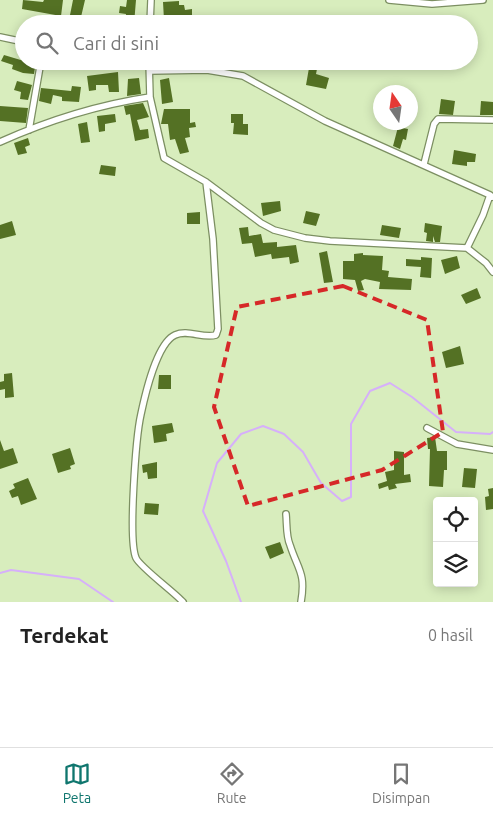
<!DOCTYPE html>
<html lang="id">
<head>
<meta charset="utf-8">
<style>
	:root { --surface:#fff; --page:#f2f2f2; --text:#222; --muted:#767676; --line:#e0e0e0; --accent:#0f766e }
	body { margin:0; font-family:Ubuntu,sans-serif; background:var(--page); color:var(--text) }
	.controls { position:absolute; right:15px; bottom:15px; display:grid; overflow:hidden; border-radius:5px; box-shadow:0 2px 12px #0003 }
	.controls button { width:45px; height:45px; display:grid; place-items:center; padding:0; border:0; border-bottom:1px solid var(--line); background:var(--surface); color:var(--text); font:25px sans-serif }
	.compass { position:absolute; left:373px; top:85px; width:45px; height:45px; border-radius:50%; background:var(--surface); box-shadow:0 2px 12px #0003; rotate:347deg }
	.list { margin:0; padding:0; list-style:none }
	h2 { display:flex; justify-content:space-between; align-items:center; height:65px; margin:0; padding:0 20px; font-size:21px }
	h2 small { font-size:16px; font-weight:400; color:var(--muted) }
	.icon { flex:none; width:28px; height:28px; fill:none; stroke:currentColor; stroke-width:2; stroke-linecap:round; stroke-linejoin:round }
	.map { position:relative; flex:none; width:493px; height:602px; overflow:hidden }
	.search { position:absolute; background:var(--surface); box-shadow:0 2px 12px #0003; left:15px; right:15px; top:15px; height:55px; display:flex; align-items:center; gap:12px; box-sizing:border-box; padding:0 18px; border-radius:28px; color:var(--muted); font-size:19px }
	.sheet { height:145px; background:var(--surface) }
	nav { display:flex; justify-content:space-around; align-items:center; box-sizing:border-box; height:70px; border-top:1px solid var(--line); background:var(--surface); font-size:14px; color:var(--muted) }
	nav a { display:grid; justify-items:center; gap:2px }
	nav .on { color:var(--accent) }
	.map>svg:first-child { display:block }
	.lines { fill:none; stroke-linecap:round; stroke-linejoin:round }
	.stream { stroke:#d6b0fa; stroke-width:2 }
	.building { fill:#547124 }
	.minor-casing { stroke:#7c8f62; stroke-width:8 }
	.minor { stroke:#fff; stroke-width:5.5 }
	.marked { fill:none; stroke:#d62828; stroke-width:4; stroke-dasharray:10 6; stroke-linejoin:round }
</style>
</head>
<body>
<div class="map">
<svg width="493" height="602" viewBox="0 0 493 602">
	<rect width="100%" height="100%" fill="#d8edbd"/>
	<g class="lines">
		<path class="stream" d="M0,573l11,-3 68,9 34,23
			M241,602l-15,-41 -23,-50 14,-48 24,-29 22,-8 21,8 19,18 18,31 21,18 9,-4v-73l19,-33 20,-8 22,14 44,35 34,2 3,-2"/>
	</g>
	<path class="building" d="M23,0l20,2 1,-2h19l-2,16 -39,-7z
		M73,0h12l-4,17 -11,-2z
		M127,0h9l-2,24h-9l1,-10 -7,-1 1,-7 6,1z
		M179,1v4h5l1,5 7,-1v10l-28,1 -1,-18z
		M4,55l20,6h12l-2,13 -11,-1 -11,-4 1,-4 -12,-4z
		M309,68l8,1 -1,5 13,4 -3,11 -20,-4z
		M118,72l1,20h-10l-1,-7h-12v5l-7,1 -2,-15z
		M139,78l2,16 -14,2 1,-17z
		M169,78l4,24 -11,2 -2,-24z
		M17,81l15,4 -4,15 -8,-1 1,-7 -7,-2z
		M72,86l9,1 -2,15 -17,-1v-4l-9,-2 -2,9 -12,-3 2,-13 30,3z
		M441,99l14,2 -2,14 -14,-1z
		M481,101l12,1v13h-13z
		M143,103l6,14 -12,3 3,10 8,-1 1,9 -14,3 -5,-27 -4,1 -2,-9z
		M0,106l28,2 -2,15 -26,-2z
		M164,109h26v14l5,-1 1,5 -7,1 1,9 -5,1 4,14 -9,2 -5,-15 -5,1 -2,-16h-7z
		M115,114l1,8 -11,2v7l-6,1 -2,-16z
		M231,114h12v10h5v11l-15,-1 1,-11h-3z
		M87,122l3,20 -9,1 -3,-19z
		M398,127l10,2 -2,11 -3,-1 -3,10 -7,-3z
		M28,138l2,7 -5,2 2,6 -9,2 -4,-12z
		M454,150l22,4 -1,8h-8v4l-15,-2z
		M101,165l15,2 -1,9 -16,-2z
		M280,201l1,10 -18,5 -2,-13z
		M306,211l14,3 -4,12 -13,-3z
		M200,212v12h-13v-11z
		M12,221l4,14 -16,4v-14z
		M425,223l17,3 -2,16h-5l-2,-6v6l-7,-1 1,-8 -3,-1z
		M382,225l19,3 -2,10 -19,-3z
		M248,227l1,9 12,-2 2,9 14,-1v5l19,-2 3,17 -9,2 -1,-7 -17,2 -1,-5 -16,3 -3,-14 -10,1 -3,-16z
		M327,251l6,31 -9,1 -5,-30z
		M363,253v2l20,1 -1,14 7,1 -1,6 24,2 -1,11 -32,-1 1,-7 -15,-3 -4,2 3,9 -6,1 -3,-11 -12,-1v-18h11v-7z
		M457,256l3,12 -15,6 -4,-14z
		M421,257l11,1 -1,20 -11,-1 1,-10 -15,-1v-7l15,1z
		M477,288l4,10 -15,6 -5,-9z
		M460,346l4,18 -18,4 -4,-16z
		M12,373l2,24 -9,1v-9l-5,1v-8l4,-1v-7z
		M159,375h12v14h-13z
		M172,423l2,9 -8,2 1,7 -13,2 -2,-17z
		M435,437l2,14h10v19h-3l-1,17 -14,-1 1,-37h-2l-1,-11z
		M0,440l4,11 9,-3 5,15 -18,6z
		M70,448l5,16 -5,2 1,3 -13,4 -6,-19z
		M394,451l10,1v23l6,-1 1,8 -16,2 2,4 -8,2 -1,-4 -9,3 -1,-5 9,-3 -2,-9 9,-2z
		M157,462v16l-9,1 -1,-7 -4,1 -1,-8z
		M464,468l13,1 -2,19 -13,-1z
		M28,478l9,21 -16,6 -3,-9 -6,2 -3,-7 6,-3 -2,-4z
		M493,488v21l-7,1 -1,-13 4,-1 -1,-7z
		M145,503l14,1 -1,11 -14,-1z
		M280,542l4,11 -14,6 -5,-12z"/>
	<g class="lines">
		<defs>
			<path id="minor" d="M389,0l43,4 51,-4
				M150,24l1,-24
				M0,37l24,5
				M149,61l1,36 14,61 42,24 55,41 13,7 31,8 25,3 137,7 19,15 7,9
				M150,71l57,-1 36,6 82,45 165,74
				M29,130l12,-69
				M0,142c49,-22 97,-37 150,-45
				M424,164l10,-40 4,-5 55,1
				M467,248l16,-33 7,-20 2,2
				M427,428l30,16 36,6
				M286,514c1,10 0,22 4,31 8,25 16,28 11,57
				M183,602c-9,-10 -43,-35 -47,-44 -8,-18 0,-122 5,-144 4,-19 16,-71 34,-79 13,-6 28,4 41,0l2,-6 -5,-90 -7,-57"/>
		</defs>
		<use href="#minor" class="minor-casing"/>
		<use href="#minor" class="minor"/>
	</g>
	<path class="marked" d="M343,286l84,34 16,112 -61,38 -134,36 -34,-99 23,-100z"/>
</svg>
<div class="controls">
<button><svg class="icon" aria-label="locate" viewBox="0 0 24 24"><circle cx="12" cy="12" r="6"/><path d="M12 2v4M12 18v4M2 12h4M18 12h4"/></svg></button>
<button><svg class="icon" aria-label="layers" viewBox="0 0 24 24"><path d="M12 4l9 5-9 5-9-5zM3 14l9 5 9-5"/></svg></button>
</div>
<svg class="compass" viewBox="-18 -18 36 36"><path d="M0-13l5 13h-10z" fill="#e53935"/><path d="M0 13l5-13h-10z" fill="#767676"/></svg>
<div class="search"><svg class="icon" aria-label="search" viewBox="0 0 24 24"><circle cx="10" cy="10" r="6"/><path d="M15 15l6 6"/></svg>Cari di sini</div>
</div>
<section class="sheet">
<h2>Terdekat<small>0 hasil</small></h2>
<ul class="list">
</ul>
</section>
<nav>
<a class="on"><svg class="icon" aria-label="map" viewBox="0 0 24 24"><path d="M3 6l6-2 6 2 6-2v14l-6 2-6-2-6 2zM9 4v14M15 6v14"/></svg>Peta</a>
<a><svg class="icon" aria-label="directions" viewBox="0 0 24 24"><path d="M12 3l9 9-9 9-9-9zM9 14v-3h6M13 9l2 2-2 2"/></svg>Rute</a>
<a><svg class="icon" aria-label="saved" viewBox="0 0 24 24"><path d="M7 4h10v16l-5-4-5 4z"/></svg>Disimpan</a>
</nav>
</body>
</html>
